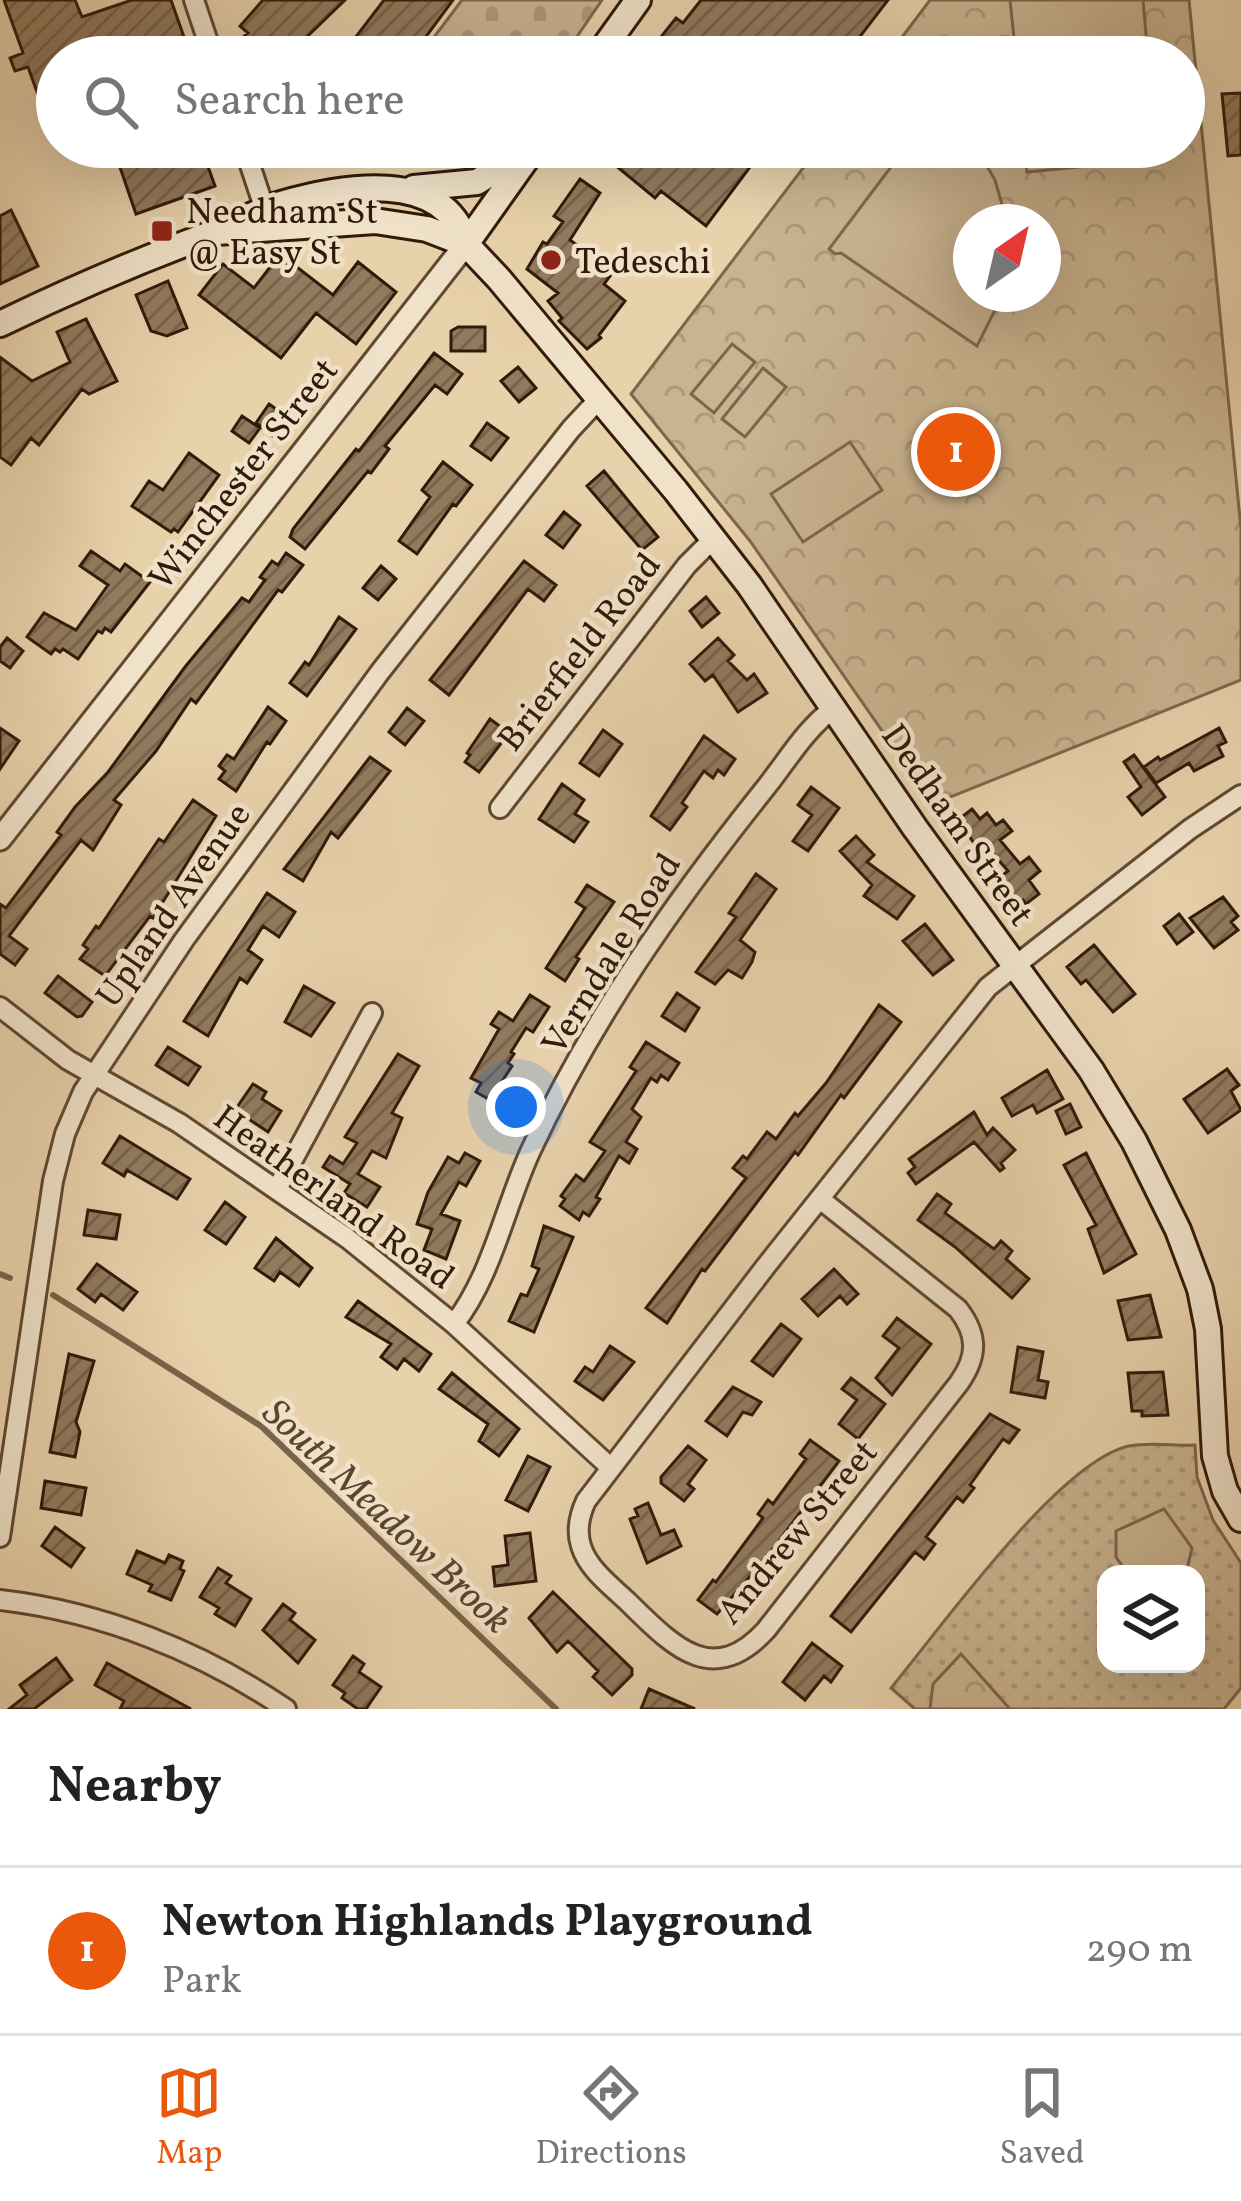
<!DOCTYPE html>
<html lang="en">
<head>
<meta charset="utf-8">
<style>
	:root { --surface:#fff; --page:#f2f2f2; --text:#222; --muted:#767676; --line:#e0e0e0; --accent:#ea580c }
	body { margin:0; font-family:Vollkorn,serif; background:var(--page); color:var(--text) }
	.controls { position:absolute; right:36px; bottom:36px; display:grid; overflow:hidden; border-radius:24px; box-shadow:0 12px 48px #0002 }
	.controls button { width:108px; height:108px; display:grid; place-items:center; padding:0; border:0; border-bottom:3px solid var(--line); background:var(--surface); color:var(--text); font:60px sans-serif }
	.compass { position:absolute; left:953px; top:204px; width:108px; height:108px; border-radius:50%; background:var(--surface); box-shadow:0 12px 48px #0002; rotate:34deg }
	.you { position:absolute; left:516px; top:1107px; width:42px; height:42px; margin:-30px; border:9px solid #fff; border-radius:50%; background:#1a73e8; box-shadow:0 0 0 18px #1a73e833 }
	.badge { display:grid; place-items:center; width:78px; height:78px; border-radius:50%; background:var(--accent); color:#fff; font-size:39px; font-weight:700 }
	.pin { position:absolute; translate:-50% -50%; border:6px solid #fff; box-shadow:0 3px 12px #0006 }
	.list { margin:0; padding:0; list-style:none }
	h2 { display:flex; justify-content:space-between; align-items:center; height:156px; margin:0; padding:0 48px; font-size:51px }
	h2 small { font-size:39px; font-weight:400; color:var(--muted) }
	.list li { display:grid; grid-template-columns:78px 1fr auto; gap:36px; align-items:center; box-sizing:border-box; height:168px; padding:0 48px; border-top:3px solid var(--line) }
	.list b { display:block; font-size:45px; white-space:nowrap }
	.list p { margin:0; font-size:39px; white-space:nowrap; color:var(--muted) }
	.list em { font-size:39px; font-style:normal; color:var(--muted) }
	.icon { flex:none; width:66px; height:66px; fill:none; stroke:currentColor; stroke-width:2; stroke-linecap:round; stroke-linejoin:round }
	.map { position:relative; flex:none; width:1241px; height:1709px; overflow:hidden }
	.search { position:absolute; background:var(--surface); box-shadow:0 12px 48px #0002; left:36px; right:36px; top:36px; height:132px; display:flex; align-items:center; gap:30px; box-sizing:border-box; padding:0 42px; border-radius:66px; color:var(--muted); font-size:45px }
	.sheet { height:324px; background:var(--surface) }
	nav { display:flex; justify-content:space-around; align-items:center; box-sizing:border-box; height:168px; border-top:3px solid var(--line); background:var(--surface); font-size:33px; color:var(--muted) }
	nav a { display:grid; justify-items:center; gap:6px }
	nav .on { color:var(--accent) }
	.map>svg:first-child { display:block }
	.grass { fill:url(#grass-dots); stroke:#7e664d; stroke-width:3; fill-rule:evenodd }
	.cemetery { fill:url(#cemetery-stones); stroke:#7e664d; stroke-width:3 }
	.park { fill:url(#park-crowns); stroke:#7e664d; stroke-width:3; fill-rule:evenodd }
	.pitch { fill:#c9b390; stroke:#7e664d; stroke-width:3 }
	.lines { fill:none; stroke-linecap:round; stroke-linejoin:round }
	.stream { stroke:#7a634a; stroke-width:6 }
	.building { fill:url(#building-hatch); stroke:#321a0a; stroke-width:3 }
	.minor-casing { stroke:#604832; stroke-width:24 }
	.tertiary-casing { stroke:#604832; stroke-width:27 }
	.secondary-casing { stroke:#321a0a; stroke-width:30 }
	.minor { stroke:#f0e2c9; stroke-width:18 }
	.tertiary { stroke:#f0e2c9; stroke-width:21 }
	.secondary { stroke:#f0e2c9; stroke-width:24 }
	.poi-dot { fill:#8f2418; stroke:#f0e2c9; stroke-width:4.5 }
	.labels { text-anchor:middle; stroke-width:9; stroke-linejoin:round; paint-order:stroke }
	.poi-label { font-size:36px; fill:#321a0a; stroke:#f0e2c9; text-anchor:start }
	.street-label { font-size:36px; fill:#321a0a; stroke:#f0e2c9 }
	.water-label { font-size:39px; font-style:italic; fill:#5c442f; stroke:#f0e2c9 }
</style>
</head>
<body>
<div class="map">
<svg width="1241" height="1709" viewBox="0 0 1241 1709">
	<defs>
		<pattern id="grass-dots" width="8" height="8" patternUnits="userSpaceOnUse" patternTransform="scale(3)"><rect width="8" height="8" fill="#c9b390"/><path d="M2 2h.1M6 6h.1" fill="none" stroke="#ad997b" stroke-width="1.8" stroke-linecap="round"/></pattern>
		<pattern id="cemetery-stones" width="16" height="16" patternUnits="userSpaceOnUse" patternTransform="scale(3)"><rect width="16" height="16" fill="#c9b390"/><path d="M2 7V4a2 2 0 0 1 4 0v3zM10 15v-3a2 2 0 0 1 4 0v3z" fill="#ad997b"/></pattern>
		<pattern id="park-crowns" width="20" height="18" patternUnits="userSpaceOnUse" patternTransform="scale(3)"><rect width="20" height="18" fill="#c9b390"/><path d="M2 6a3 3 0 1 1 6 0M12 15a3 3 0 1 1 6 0" fill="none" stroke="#ad997b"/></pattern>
		<pattern id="building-hatch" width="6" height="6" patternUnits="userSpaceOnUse" patternTransform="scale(3)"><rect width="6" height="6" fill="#917a5e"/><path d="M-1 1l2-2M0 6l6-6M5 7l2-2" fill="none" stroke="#77634c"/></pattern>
	</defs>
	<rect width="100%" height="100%" fill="#e8d2ac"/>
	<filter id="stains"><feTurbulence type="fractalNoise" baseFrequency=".00167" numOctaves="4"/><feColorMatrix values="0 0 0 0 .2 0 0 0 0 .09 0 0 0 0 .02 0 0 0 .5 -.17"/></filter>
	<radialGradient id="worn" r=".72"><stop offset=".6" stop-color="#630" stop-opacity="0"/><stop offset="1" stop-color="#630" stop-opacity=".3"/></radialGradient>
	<path class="grass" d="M1195,1445l2,32 16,43 28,43v125l-17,21h-309l-24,-21c49,-59 168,-227 238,-242 21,-4 45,0 66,-1zM1106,1574h90v90h-90z"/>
	<path class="cemetery" d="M462,0h140l-39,57h-144z"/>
	<path class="park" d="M930,0h259l52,529v151l-308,124 -183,-263 -119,-147 188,-247h365v-90h-297zM971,222h72v72h-72z
		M961,1654l49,55h-80l3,-25z"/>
	<path class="pitch" d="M1010,0h133l5,57h-132z
		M906,147h70l19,33 12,42h-36v72h32l-26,52 -136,-93 -6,1 -6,-5z
		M1024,147h133l1,12 -131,13z
		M732,344l23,18 -41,51 -23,-19z
		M763,368l23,19 -41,50 -23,-18z
		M850,442l32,48 -79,52 -32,-48z
		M1164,1509l28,39 -5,21 -6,5h-53l-12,-17v-26z"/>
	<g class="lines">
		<path class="stream" d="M0,1274l10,4
			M53,1295l208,131 295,283"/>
	</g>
	<path class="building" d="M4,0h71l7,17 50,-17h39l20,57h-134v57l-11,3 -18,-50 -13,4 -5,-13 13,-5z
		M263,0h82l-59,57h-37l-7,-8 6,-5 -6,-6 6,-5 -8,-7z
		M384,0h69l-42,57h-94l35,-15z
		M701,0h187l-36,47 -11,-8 -14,18h-182l31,-39 7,5z
		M1241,93v62l-13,1 -6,-62z
		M113,147h88l14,39 -79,28z
		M593,147h62l24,18 14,-18h72l-59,79 -45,-35 -6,7z
		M580,179l20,14 -30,47 43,32 -9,12 21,17 -26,34 2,3 -14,11 -28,-28 3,-3 -14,-17 10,-8 -31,-24 16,-27 4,2 16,-22 -9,-6z
		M11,210l27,56 -38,18v-68z
		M280,254l53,41 25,-33 38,30 -40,52 -40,-31 -35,45 -82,-63 24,-31 31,24z
		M168,281l19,47 -20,8 -16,-5 -15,-36z
		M86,319l31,62 -28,13 -7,-5 -43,56 -8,-7 -20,27 -11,-8v-100l32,24 38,-19 -13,-30z
		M458,327h27v24h-34v-20z
		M434,353l28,21 -15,20 -12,-9 -50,61 4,3 -18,24 -3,-2 -63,78 -15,-12 3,-8 63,-80 3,2z
		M518,367l18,21 -17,14 -18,-21z
		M269,404l23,16 -14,20 -22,-17z
		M242,416l18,12 -11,15 -17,-12z
		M487,423l21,15 -17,22 -20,-14z
		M189,453l30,22 -41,57 -4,-3 -3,3 -39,-26 17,-25 14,9z
		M443,462l29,23 -16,21 -3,-2 -36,50 -18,-13 31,-44 -8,-7z
		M604,471l54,66 -16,13 -55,-64z
		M564,512l16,13 -17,23 -17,-13z
		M91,551l29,20 5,-7 25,18 -39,50 -6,-4 -3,5 -4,-2 -20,28 -15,-10 -3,3 -5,-3 -4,5 -24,-17 17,-24 32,17 32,-45 -28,-19z
		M286,553l17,12 -21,27 -4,-2 -82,113 -5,-4 -35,52 -42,49 7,5 -28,45 -12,-10 -72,96 18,13 -12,16 -15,-11v-50l6,4 55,-73 -4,-3 18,-25 33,-35 77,-105 57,-69 7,4 16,-22 -5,-3 12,-16 6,4z
		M524,561l32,24 -12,16 -16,-12 -79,106 -19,-15z
		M381,566l15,13 -18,21 -15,-12z
		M706,597l13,16 -17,14 -12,-16z
		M339,617l17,12 -49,67 -17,-13 15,-21 4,3z
		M7,638l16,13 -13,17 -10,-7v-14z
		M718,638l16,17 -6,6 19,19 7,-6 13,19 -29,19 -25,-37 -8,6 -15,-17z
		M268,707l18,14 -16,23 -3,-2 -31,49 -17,-12 6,-8 -6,-5 8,-11 7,4z
		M407,708l17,13 -19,24 -16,-13z
		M490,719l19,14 -30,39 -14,-10 5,-7 -3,-2z
		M0,728l19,13 -19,28z
		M1219,728l7,14 -8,4 5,10 -29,15 -5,-8 -33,20 -12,-16 14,-10 2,3z
		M603,730l19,14 -23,32 -19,-13z
		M704,736l31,23 -11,16 -6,-5 -5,8 -9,-7 -22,32 5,4 -17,23 -19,-14z
		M1134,755l31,42 -23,18 -14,-18 13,-10 -17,-25z
		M370,757l20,14 -52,67 -7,-6 -28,49 -19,-12z
		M562,784l22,16 -9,14 13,8 -14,20 -35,-23z
		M811,787l28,21 -31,43 -15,-10 19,-26 -14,-10z
		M193,800l23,16 -63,102 -3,-2 -45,60 -25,-17 8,-10 -5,-4 13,-19 3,2 60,-89 5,3z
		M972,809l8,10 7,-6 9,12 7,-5 9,11 -12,9 20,24 9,-7 11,14 -11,9 10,14 -13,10 -3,-4 -4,3 -20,-25 9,-7 -19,-22 -7,5 -19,-26 -4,-9z
		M856,836l18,19 -7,7 47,34 -17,23 -33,-23 8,-11 -32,-34z
		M756,874l20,15 -36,51 15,12 -3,10 -10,16 -14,-8 -13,14 -19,-12 40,-55 -7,-4z
		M587,885l27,17 -38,55 3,2 -14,22 -19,-13 39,-60 -9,-6z
		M267,893l28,19 -16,25 -16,-11 -15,24 14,10 -15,23 -7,-5 -32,58 -24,-15z
		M1223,897l15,19 -7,6 7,8 -24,18 -24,-30z
		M1179,914l14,18 -16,12 -13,-18z
		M925,924l28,36 -20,15 -30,-34z
		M1094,945l41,49 -22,18 -27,-32 -5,4 -14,-17z
		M58,976l34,26 -10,14 -5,1 -32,-24z
		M304,986l30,17 -23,33 -26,-14z
		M677,993l22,15 -14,23 -23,-15z
		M530,995l19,12 -16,25 -7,-4 -15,24 3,2 -6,9 4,3 -22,34 -14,-8 5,-9 -10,-5 28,-49 -8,-5 8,-12 14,9z
		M879,1005l22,17 -57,76 -3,-3 -43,60 -3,-3 -90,119 -3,-2 -35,54 -21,-15 100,-130 -13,-10 10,-12 4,3 20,-27 9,7 19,-26 3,3 28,-33z
		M646,1042l33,21 -11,17 -7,-5 -4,7 -6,-4 -19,31 9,8 -15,25 11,7 -8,14 -10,-7 -23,41 4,2 -11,17 -6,-4 -4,8 -19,-14 5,-7 -4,-3 15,-21 8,6 21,-30 -15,-9 46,-71 -6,-4z
		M168,1047l32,20 -12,18 -32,-20z
		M398,1054l21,12 -27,47 10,5 -16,40 -14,-7 -14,23 22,13 -13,20 -23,-14 6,-9 -27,-17 7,-11 13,8 14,-21 -12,-6z
		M1227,1069l12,16 -8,6 10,19 -33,23 -24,-34z
		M1047,1070l16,29 -26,14 -4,-8 -21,11 -10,-18z
		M253,1084l13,8 -4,7 19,12 -13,21 -33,-22z
		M1070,1104l11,23 -15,7 -10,-23z
		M974,1112l13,23 6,-7 22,22 -14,13 3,5 -4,3 -26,-29 -58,42 -8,-11 7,-6 -6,-8z
		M120,1136l70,43 -13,20 -50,-29 -3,6 -21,-13z
		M465,1153l15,8 -14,25 -7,-4 -18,32 19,7 -14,38 -22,-9 8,-21 -15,-5 11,-32 20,-35 11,6z
		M1086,1153l50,101 -32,19 -16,-44 8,-4 -32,-60z
		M937,1194l14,10 -6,9 49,36 7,-8 11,10 -6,8 23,20 -17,19 -57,-51 -37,-27z
		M225,1202l20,15 -19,27 -21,-14z
		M88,1210l32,5 -4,24 -32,-4z
		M544,1226l29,11 -39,95 -25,-11 12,-27 6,2 12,-27 -7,-3z
		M276,1238l36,30 -13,18 -19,-14 -6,9 -19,-13z
		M97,1264l40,28 -14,18 -22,-16 -6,8 -17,-13z
		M834,1269l24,25 -11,10 -7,-8 -22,20 -16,-17z
		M1150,1295l11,42 -33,3 -10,-39z
		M358,1301l73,53 -12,17 -15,-12 -7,10 -16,-12 10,-13 -45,-27z
		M897,1318l34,26 -39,51 -16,-17 23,-30 -16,-12z
		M781,1324l20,15 -28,37 -21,-15z
		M610,1346l24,16 -31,38 -28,-19 10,-14 8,5z
		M1018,1347l25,5 -5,28 10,2 -3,16 -34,-6z
		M69,1354l25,7 -18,61 4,10 -5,25 -25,-5z
		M1163,1372l5,43 -26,1v-5h-10l-4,-38z
		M452,1373l67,56 -20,27 -20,-15 9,-17 -49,-35z
		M851,1378l34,26 -27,35 -19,-15 18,-24 -15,-11z
		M733,1387l28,15 -9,13 -9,-3 -16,24 -21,-15z
		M990,1414l29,16 -10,13 -6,-4 -33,46 4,3 -11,14 -6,-5 -31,40 9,7 -11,15 -9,-7 -64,80 -20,-16z
		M810,1440l29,21 -73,97 -49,56 -19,-14 15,-20 3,2 47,-64 -5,-4 10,-14 5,4 33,-45 -6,-5z
		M688,1446l18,14 -18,24 6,5 -10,12 -23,-18v-6z
		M528,1456l22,11 -22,44 -22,-11z
		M45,1481l41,7 -5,27 -40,-7z
		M648,1503l13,32 13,-5 7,16 -34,17 -17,-44 8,-3 -3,-7z
		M55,1527l29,21 -13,19 -29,-21z
		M530,1533l6,48 -41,5 -2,-19 15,-2 -3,-29z
		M137,1551l28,12 4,-8 14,6 -3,8 4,2 -13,29 -22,-9 3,-6 -25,-11z
		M218,1568l13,8 -5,7 25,16 -16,27 -20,-12 4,-6 -19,-11z
		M553,1592l79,77v6l-20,20 -19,-18 5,-6 -30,-30 -11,11 -28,-34z
		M283,1604l12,9 -5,7 25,20 -17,23 -35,-33z
		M812,1643l30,23 -11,16 -7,-6 -19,24 -22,-18z
		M353,1656l11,8 -5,8 22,15 -15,22h-8l-16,-11 3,-5 -12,-8z
		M56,1658l16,22 -38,29h-25l18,-14 -7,-10z
		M107,1663l84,46h-71l4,-8 -29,-16z
		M649,1689l46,20h-54z"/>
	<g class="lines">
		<defs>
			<path id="minor" d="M194,0l19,57
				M244,147l25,75
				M500,808l187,-243 26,-26
				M0,1007l68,53 111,63 168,115 107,86 156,143
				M277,1189l95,-176
				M820,1199l138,110c20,26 20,47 1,74l-193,247c-54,59 -94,15 -138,-28 -17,-16 -40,-33 -47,-56 -5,-16 -2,-30 5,-45l180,-235 222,-279 202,-158 51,-34
				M454,1324c38,-48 51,-118 77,-174 61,-131 142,-246 232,-359 23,-28 41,-61 71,-83
				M0,1537l53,-356 12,-47 18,-42 101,-152 196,-268 191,-243 28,-30
				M0,1600c102,12 201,51 286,109"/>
			<path id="tertiary" d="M0,839l466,-595"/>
			<path id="secondary" d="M597,57l41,-57
				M414,188l63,-6 55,-35
				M217,232l158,-11 52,8 39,15 33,35 177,212 73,94 166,243 176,242 43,71 44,89 22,59 8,40 7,127 10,35 16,28
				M466,244l61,-86
				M0,324c70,-34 140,-64 213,-91 23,-9 44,-22 68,-29 59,-17 164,-37 185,40"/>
		</defs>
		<use href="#minor" class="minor-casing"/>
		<use href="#tertiary" class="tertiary-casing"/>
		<use href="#secondary" class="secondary-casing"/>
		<use href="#minor" class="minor"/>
		<use href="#tertiary" class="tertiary"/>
		<use href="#secondary" class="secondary"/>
	</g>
	<g class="poi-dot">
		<rect x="150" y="219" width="24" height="24" rx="6"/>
		<circle cx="551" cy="260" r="12"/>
	</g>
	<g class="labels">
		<g class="poi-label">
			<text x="186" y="223">Needham St<tspan x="186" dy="41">@ Easy St</tspan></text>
			<text x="575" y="273">Tedeschi</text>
		</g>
		<g class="street-label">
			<text transform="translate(242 473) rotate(-52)" y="13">Winchester Street</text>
			<text transform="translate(578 651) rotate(-52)" y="13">Brierfield Road</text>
			<text transform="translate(959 824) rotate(55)" y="13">Dedham Street</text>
			<text transform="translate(172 904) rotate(-55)" y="13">Upland Avenue</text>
			<text transform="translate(610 953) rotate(-58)" y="13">Verndale Road</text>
			<text transform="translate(335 1196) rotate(36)" y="13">Heatherland Road</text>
			<text transform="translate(796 1531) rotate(-50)" y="13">Andrew Street</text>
		</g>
		<g class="water-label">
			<text transform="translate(388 1515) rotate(43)" y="14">South Meadow Brook</text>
		</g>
	</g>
	<rect width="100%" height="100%" filter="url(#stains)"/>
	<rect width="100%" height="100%" fill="url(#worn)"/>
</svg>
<div class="controls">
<button><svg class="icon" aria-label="layers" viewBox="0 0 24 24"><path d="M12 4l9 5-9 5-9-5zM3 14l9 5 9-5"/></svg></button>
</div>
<svg class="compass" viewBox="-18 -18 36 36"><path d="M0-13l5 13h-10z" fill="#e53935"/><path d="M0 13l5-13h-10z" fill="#767676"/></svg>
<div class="you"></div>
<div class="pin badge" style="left:956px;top:452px">1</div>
<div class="search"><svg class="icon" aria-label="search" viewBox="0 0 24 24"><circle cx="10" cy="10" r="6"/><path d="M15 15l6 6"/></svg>Search here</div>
</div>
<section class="sheet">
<h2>Nearby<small></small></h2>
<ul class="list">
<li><span class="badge">1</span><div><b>Newton Highlands Playground</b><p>Park</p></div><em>290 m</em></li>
</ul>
</section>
<nav>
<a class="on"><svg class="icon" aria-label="map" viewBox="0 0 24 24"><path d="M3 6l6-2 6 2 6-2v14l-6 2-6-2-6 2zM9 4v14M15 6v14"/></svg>Map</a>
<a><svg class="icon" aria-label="directions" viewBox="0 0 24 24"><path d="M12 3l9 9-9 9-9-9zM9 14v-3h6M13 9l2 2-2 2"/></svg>Directions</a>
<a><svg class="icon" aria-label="saved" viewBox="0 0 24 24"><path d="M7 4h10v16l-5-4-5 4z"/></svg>Saved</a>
</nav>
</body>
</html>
